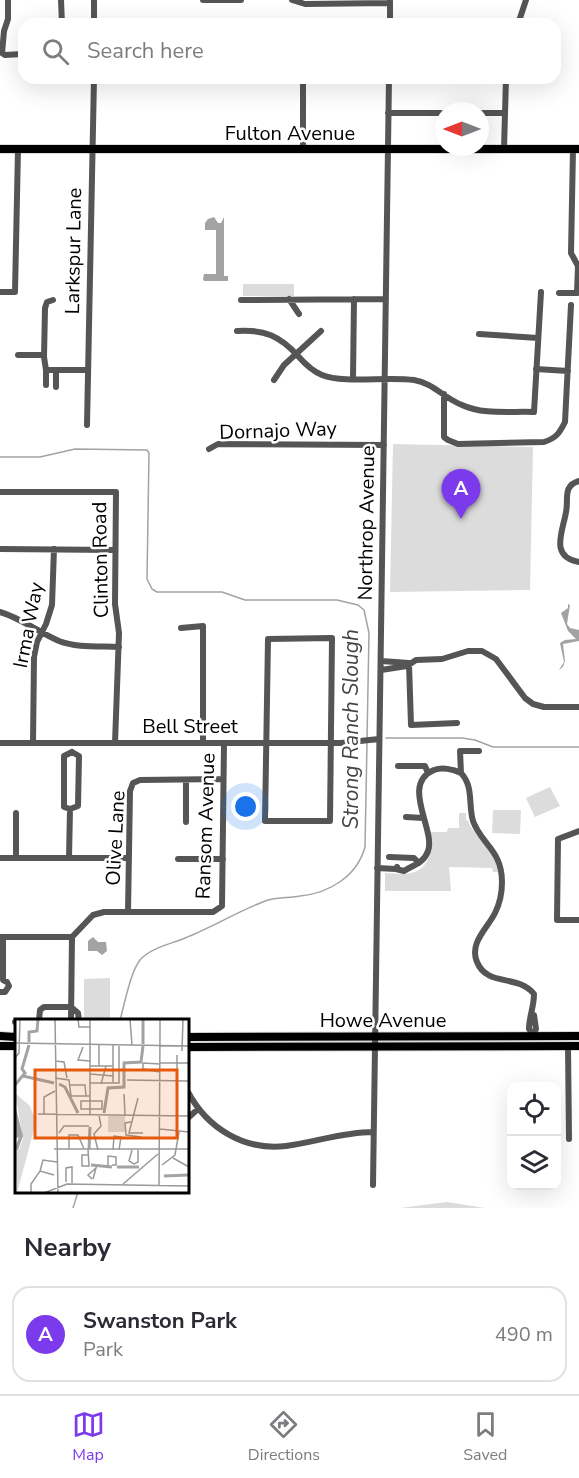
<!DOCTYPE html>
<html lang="en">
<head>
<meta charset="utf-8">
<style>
	:root { --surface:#fff; --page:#f7f7f7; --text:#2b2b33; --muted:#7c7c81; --line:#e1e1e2; --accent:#7c3aed }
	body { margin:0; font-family:"Nunito Sans",sans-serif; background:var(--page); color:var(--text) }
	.controls { position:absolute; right:18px; bottom:18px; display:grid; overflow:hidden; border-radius:12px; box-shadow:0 6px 24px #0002 }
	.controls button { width:54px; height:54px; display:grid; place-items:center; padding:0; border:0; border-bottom:2px solid var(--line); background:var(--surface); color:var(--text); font:30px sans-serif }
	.compass { position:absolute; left:435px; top:102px; width:54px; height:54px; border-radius:50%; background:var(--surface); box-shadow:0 6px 24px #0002; rotate:270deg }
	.you { position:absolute; left:246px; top:807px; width:21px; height:21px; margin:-15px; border:4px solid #fff; border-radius:50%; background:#1a73e8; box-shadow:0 0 0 9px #1a73e833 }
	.badge { display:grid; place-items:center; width:39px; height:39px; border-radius:50%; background:var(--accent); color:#fff; font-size:20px; font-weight:700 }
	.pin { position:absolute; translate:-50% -50px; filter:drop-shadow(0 2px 3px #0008) }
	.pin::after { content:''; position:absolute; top:32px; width:21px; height:18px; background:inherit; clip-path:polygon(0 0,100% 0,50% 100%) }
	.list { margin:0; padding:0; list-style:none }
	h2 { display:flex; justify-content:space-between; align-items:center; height:78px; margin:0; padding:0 24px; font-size:26px }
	h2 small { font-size:20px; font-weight:400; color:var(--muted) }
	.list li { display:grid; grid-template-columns:39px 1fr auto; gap:18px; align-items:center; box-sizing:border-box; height:96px; margin:0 12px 12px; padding:0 12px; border:2px solid var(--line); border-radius:18px }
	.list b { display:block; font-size:22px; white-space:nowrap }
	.list p { margin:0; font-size:20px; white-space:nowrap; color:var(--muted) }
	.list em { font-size:20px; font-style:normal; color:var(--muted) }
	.icon { flex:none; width:33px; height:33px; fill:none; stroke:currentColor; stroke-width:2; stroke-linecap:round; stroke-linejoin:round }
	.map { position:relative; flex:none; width:579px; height:1208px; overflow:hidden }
	.search { position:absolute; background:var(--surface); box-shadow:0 6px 24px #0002; left:18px; right:18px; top:18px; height:66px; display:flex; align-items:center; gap:15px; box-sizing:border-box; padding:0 21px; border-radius:18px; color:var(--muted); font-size:22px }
	.sheet { height:186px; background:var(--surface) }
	nav { display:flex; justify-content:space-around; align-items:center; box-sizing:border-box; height:84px; border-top:2px solid var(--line); background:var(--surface); font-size:16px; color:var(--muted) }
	nav a { display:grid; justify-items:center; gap:3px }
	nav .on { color:var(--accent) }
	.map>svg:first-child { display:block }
	.green { fill:#dcdcdc }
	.water { fill:#a3a3a3 }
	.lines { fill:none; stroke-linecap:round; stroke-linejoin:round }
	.stream { stroke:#a3a3a3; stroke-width:1.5 }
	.major-casing { stroke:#dbdbdb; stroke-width:10 }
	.minor { stroke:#555; stroke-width:6 }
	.major { stroke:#000; stroke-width:8 }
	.labels { text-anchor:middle; stroke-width:5; stroke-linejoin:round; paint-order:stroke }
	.street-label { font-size:20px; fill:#000; stroke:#fff }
	.water-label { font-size:21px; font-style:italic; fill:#444; stroke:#fff }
	.inset-river { fill:none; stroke:#a3a3a3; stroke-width:3 }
	.inset-road { fill:none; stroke:#999; stroke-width:1.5 }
	.view { fill:#e8590c; fill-opacity:0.15; stroke:#e8590c; stroke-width:3 }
	.inset-edge { fill:none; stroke:#000; stroke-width:3 }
</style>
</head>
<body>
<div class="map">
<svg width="579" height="1208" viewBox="0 0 579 1208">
	<rect width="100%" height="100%" fill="#fff"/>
	<path class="green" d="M243,284h51v12h-51z
		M393,444l140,3 -3,143 -140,2z
		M550,787l10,19 -25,11 -9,-19z
		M493,810h28l-1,24 -28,-1z
		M459,813h7v7l2,1c8,18 27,30 30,51h-5l-1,-4 -43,-1 2,24h-66v-18c8,0 18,2 26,0 19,-4 22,-25 20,-41h16l1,-4h11z
		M110,978v42h-26v-41z
		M447,1202l38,6h-85z"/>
	<path class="water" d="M214,217l4,6h3l3,-6v59h4v5h-24l-1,-2 1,-5h12v-44h-11v-7l3,-4z
		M568,604l2,1 -3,19 3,4 9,2v11l-16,3 2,17 -2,6 -4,3 5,-8 -4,-19 5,-3 11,-1 -8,-8 -7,-18 7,-5z
		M93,937l5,5h8l1,9 -5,4 -5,-4h-9v-10z"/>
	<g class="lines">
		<path class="stream" d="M0,457h40l35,-8 72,1 2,3 -2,126 5,10 5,3h65l23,8h92l21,5 6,5 5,23 -2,106
			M386,738h76l13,2 18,7h86
			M120,1020c5,-17 10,-47 20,-60 10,-12 31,-16 45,-22 28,-11 55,-28 83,-38 11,-3 21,-2 32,-4 30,-3 57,-20 65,-49l2,-104
			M73,1208l5,-16"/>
		<defs>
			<path id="major" d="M0,149h579
				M0,1036l16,1
				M188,1037l391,-1
				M0,1046h16
				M188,1047l391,-1"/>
		</defs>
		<use href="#major" class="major-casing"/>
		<path class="minor" d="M8,0v19l-4,12 -2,22 3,2 17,-1 2,-19
			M61,0l1,24
			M203,0h38
			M292,0l13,4 85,-1
			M94,24v-24
			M390,24v-23
			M518,24l8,-24
			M388,113h56
			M480,113h23
			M303,149v-71
			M504,149l2,-71
			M0,292h15l3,-143
			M559,293h18l1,-27 -7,-13 2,-104
			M289,299l10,15
			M53,300l-6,2 -2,6 -1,49 2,13h42
			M241,300l145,-1
			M237,331c27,-2 43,5 61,25 7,8 14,15 24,19 23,9 65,1 92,5 19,3 30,18 48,25 21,10 49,6 72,7l7,-120
			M479,334l59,4
			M18,355h26
			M536,369l32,2
			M353,378l1,-79
			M274,380l10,-15 37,-34
			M46,385v-15
			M56,387v-17
			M444,394v43l4,3 10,4 86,-2c12,-4 15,-8 21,-20l6,-117
			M87,425l7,-347
			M209,449l9,-5 166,1
			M579,481c-17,5 -10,18 -13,31 -3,19 -17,45 13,50
			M0,492h116l-1,112 4,29 -4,110
			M0,549l115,1
			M0,612c21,6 38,20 59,29 18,7 40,5 60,6
			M181,628l22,-2v117
			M332,638l-2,183h-65l3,-182z
			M381,661l28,2
			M409,664l2,61 46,-2
			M381,670l26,-4 9,-6 26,-1 26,-8h14l14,8 29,39 8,6 11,3h35
			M0,743h341l38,-4
			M33,743l1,-86 3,-15 9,-18 6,-19 2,-56
			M479,751h-19l1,22c13,14 7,31 12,48 8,23 29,29 29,61 0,11 -2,21 -7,31 -8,16 -26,30 -18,49 10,25 41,12 57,32 0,13 -5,23 -5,35l3,4
			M398,766h27l3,7
			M70,809l8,-3 1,-50 -7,-4
			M70,809l-6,-2v-51l8,-4
			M16,813v45
			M406,817l17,1
			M186,822v-42
			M579,831l-21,8 -1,81h22
			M389,857l25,1 5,5
			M0,858h129
			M69,858l1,-49
			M178,859h45
			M377,868l19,1 1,-2
			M396,869l8,2c9,-6 20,-8 24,-20 8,-21 -28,-67 6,-81 8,-3 19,-1 27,3
			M128,912l2,-121 3,-8 7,-3 83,-1
			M0,937h72
			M0,992h5l4,-6 -2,-4 -4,-2v-43
			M71,1007l7,6 1,7
			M39,1020l1,-10 4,-3h27
			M71,1020l1,-83 21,-22 11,-3h109l9,-6 2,-163
			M15,1022h1
			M532,1036l4,-7 -2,-14
			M568,1046l1,93
			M188,1092c19,36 56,59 98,54 30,-4 57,-14 87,-14
			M188,1118l10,-9
			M373,1185l16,-1107"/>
		<use href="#major" class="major"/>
	</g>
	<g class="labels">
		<g class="street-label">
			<text x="290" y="140">Fulton Avenue</text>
			<text transform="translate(73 251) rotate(-89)" y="7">Larkspur Lane</text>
			<text transform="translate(278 430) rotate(-2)" y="7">Dornajo Way</text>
			<text transform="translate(366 523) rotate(-89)" y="7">Northrop Avenue</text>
			<text transform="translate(100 560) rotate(-91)" y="7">Clinton Road</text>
			<text transform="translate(28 625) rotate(-79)" y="7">Irma Way</text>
			<text x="190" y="733">Bell Street</text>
			<text transform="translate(205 826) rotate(-88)" y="7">Ransom Avenue</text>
			<text transform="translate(115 838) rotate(-87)" y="7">Olive Lane</text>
			<text x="383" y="1027">Howe Avenue</text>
		</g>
		<g class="water-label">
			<text transform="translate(351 729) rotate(-90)" y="7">Strong Ranch Slough</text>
		</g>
	</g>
	<g transform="translate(15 1019)">
		<rect width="174" height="174" fill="#fff"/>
		<path d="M0,74l15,13 6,16 -19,71 -2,-45 4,2 4,-11zM93,97h17v16h-17z" fill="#dcdcdc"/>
		<path d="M0,86l8,31 -5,14 -3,-2 4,-11 -4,2z" fill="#a3a3a3"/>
		<path class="inset-river" d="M14,23v-10l8,-1 1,-12M128,25v-25M8,57l31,7M44,65l6,3 13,26M0,66l10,-12 -3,-4 7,-24M89,94l4,-25 16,-1v-24l17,-1 2,-16M74,130l1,-22M76,146l21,2M102,148h22M149,157l25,-1"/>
		<path class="inset-road" d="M40,0l3,174M63,0l1,8h11M75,0v95M115,0l2,26M145,0v19M0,24l174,3M84,25v22M68,28l-5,13 12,1M167,32l1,-32M0,39l4,-5 1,-34M40,42l9,1 3,16M145,44h29M145,45l-17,-1v6l17,3M75,47h23M75,55l23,2M40,59l14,2 2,16h19M112,61l62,1M75,64h29v-38M98,64v-38M86,65l5,-18M55,66h15l1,11M109,75l1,21M123,79l-9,35h14M162,79v-43M66,82h21v8h-21zM23,95l151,2M29,95v-17l11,-6M162,97v-18M116,103l-6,1 1,12 15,2M145,110l29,3M44,114l5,-7h25M39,130h135M54,130v-14h9l6,14M73,130l1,17h-7v-11h6M83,131l-4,-16 7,-8 -2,-11M98,131l1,-14 7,1 -2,13M117,131l-3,11 5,3 4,-2v-12M158,139l16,9M147,146l13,-10 4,-23M93,147v-10l8,1v8h-4M25,152l3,-11 14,2M77,160l-4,-4 8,-7 -3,11M51,163v-14l6,-1v16M108,165l35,-30M144,167l1,-151M16,174v-9l9,-13 14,4M29,174l23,-9 122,2"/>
		<path class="view" d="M20,51h142v68h-142z"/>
		<rect width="174" height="174" class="inset-edge"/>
	</g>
</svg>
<div class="controls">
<button><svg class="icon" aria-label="locate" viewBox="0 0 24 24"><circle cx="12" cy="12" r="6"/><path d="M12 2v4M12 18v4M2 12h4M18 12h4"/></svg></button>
<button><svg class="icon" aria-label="layers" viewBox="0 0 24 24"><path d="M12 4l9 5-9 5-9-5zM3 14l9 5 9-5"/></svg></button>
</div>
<svg class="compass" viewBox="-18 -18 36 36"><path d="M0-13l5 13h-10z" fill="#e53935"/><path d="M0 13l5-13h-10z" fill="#7c7c81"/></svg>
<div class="you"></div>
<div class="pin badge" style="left:461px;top:519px">A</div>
<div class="search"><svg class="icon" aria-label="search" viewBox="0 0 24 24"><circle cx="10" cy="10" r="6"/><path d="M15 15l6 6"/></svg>Search here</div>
</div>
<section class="sheet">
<h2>Nearby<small></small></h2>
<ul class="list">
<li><span class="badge">A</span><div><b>Swanston Park</b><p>Park</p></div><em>490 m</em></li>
</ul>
</section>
<nav>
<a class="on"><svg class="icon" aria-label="map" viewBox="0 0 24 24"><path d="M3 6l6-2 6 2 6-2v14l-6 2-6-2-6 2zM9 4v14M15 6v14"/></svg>Map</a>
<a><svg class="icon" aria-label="directions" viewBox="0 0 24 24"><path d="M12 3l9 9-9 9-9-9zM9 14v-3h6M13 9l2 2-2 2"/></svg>Directions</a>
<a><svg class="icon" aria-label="saved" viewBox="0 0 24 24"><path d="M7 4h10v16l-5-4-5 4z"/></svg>Saved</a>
</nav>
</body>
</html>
